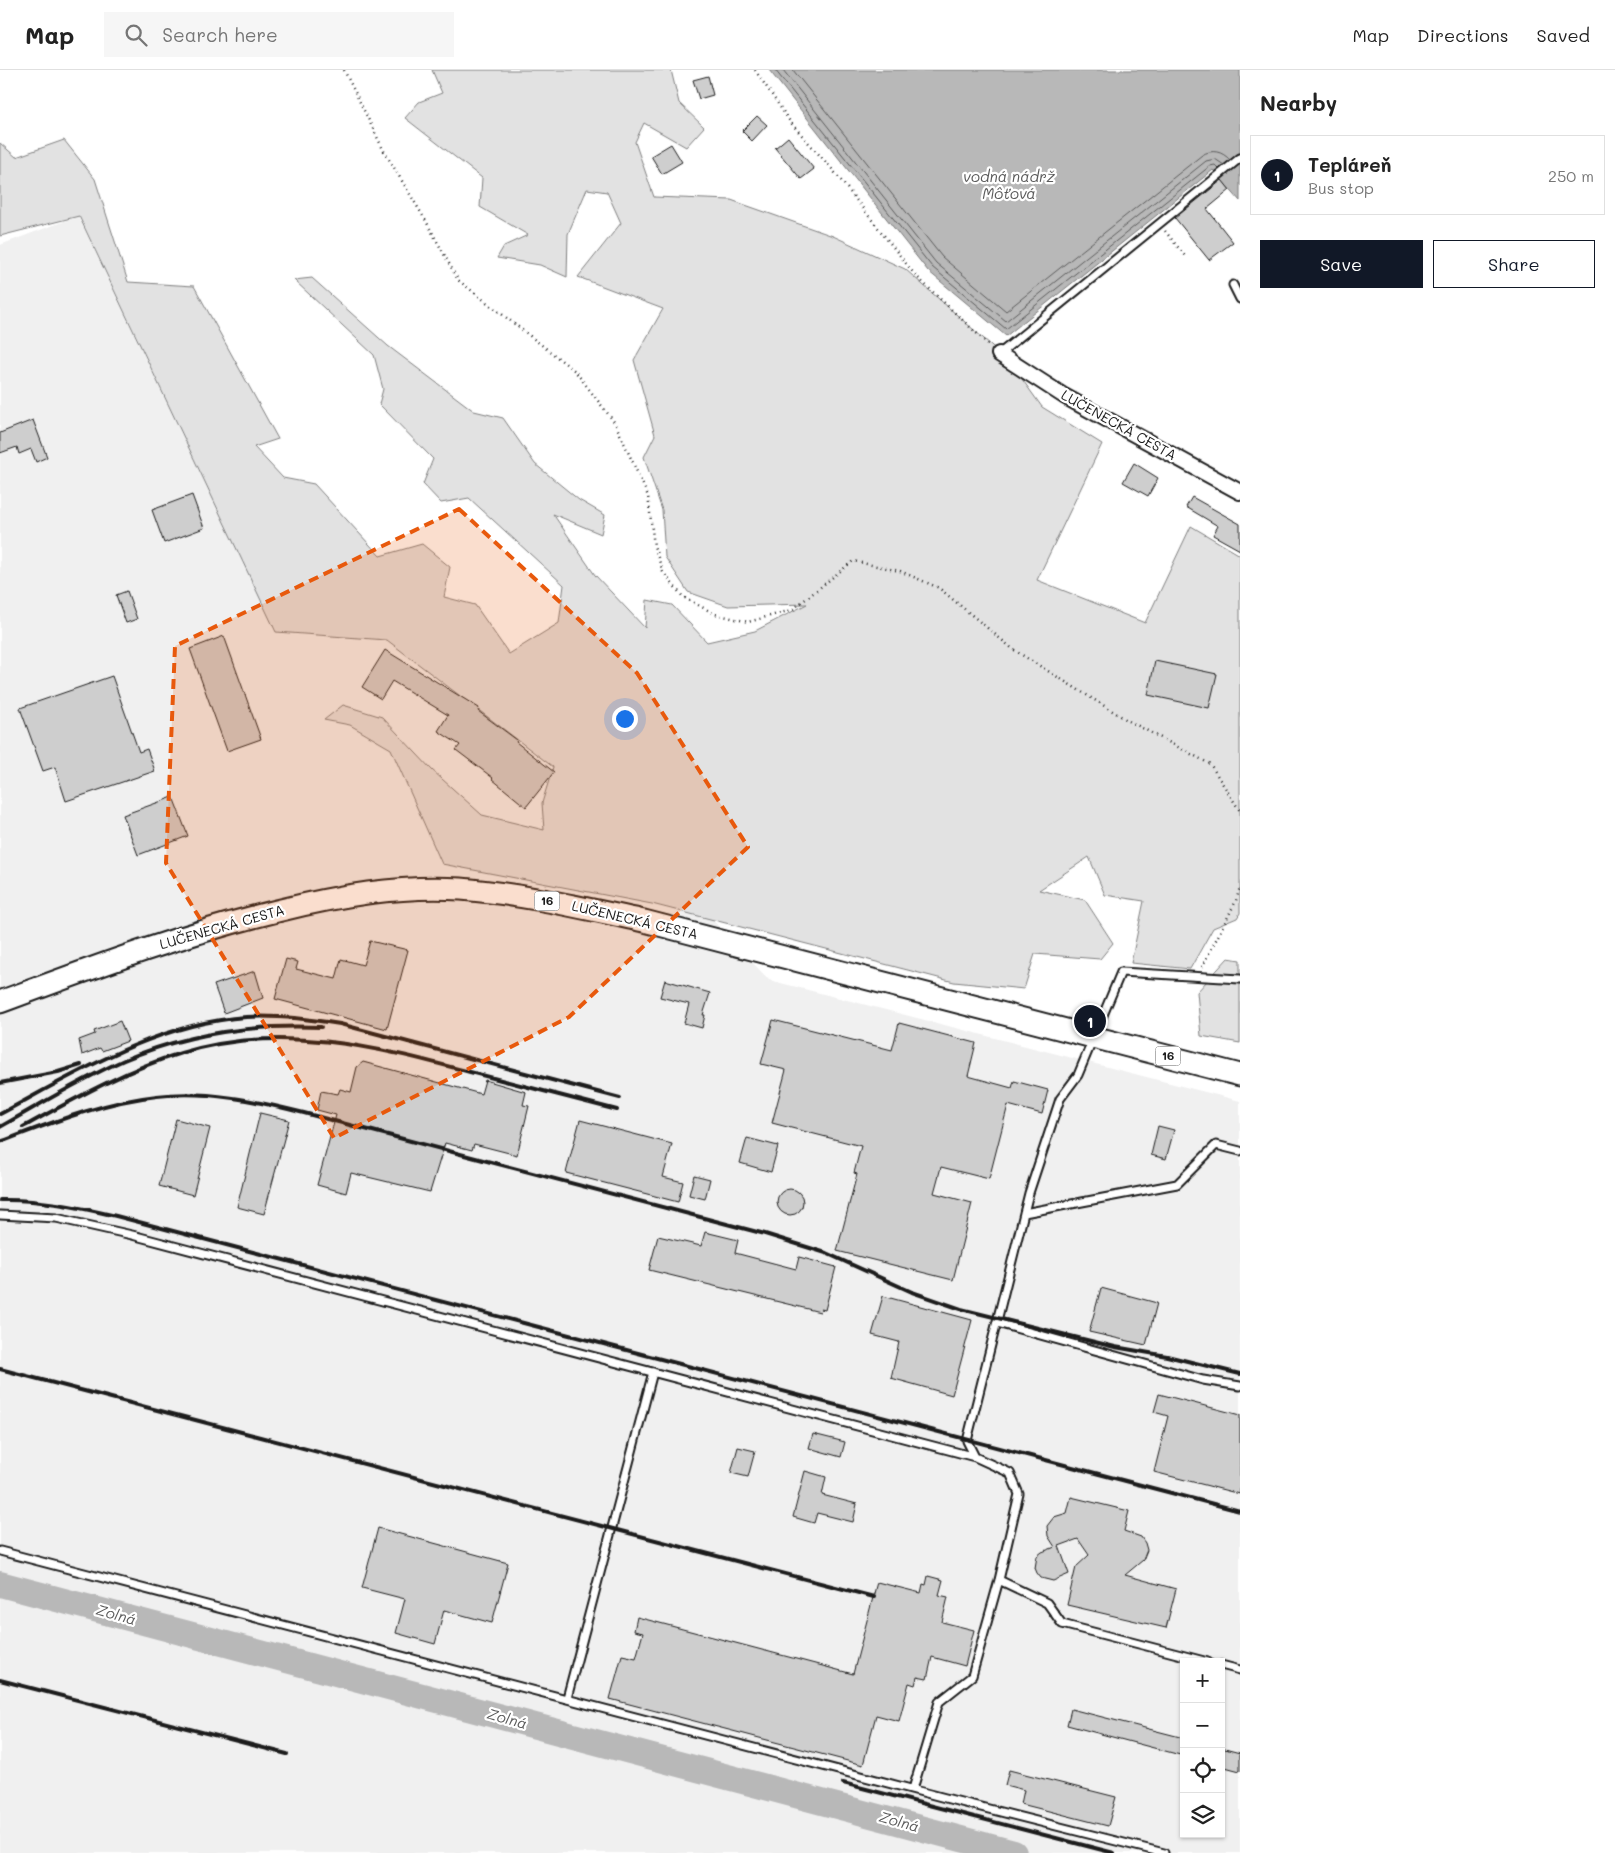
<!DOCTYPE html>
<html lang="en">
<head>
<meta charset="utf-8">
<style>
	:root { --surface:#fff; --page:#f6f6f6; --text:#222; --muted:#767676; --line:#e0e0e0; --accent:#111827 }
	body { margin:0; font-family:Mali,sans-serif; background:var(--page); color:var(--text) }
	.controls { position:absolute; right:15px; bottom:15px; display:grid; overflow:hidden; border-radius:0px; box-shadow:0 1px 4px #0004 }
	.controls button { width:45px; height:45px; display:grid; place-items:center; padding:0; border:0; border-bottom:1px solid var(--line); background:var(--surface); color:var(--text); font:25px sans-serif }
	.you { position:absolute; left:624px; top:648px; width:18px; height:18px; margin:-12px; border:4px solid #fff; border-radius:50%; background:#1a73e8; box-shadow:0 0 0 8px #1a73e833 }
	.badge { display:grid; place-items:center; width:32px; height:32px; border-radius:50%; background:var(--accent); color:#fff; font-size:16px; font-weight:700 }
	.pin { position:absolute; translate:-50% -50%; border:2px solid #fff; box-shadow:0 1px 5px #0006 }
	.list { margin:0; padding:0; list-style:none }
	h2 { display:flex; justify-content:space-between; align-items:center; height:65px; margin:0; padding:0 20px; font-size:21px }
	h2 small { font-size:16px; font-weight:400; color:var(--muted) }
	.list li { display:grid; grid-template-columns:32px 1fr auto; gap:15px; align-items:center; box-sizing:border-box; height:80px; margin:0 10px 10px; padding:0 10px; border:1px solid var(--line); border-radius:0px }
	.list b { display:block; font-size:19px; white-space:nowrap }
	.list p { margin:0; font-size:16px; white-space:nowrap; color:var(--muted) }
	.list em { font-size:16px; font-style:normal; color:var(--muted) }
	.actions { display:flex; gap:10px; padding:15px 20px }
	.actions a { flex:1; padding:11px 0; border:1px solid var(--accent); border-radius:0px; text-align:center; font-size:18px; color:var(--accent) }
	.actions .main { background:var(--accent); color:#fff }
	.icon { flex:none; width:28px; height:28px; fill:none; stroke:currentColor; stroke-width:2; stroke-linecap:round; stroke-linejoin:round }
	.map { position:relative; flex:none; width:1240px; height:1783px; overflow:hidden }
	header { display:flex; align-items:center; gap:30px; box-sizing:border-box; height:70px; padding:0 25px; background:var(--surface); border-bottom:1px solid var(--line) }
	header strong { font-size:24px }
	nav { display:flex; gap:28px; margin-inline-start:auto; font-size:18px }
	.search { width:350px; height:45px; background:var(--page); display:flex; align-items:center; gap:12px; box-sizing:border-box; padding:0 18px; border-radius:0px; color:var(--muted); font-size:19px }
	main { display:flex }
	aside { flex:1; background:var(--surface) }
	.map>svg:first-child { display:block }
	.built { fill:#f0f0f0; fill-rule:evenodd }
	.green { fill:#e2e2e2; stroke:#7f7f7f }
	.water { fill:#b8b8b8; stroke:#7a7a7a }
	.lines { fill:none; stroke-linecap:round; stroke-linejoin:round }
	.shore { stroke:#5a5a5a; stroke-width:1 }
	.river { stroke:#b8b8b8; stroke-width:26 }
	.building { fill:#cecece; stroke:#1c1c1c }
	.lane-casing { stroke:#1c1c1c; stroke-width:11 }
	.street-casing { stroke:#1c1c1c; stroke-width:18 }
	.primary-casing { stroke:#1c1c1c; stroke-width:25 }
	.path { stroke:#1c1c1c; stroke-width:2.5; stroke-dasharray:1 4; stroke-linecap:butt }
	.lane { stroke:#fff; stroke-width:7 }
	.street { stroke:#fff; stroke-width:14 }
	.primary { stroke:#fff; stroke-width:21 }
	.rail { stroke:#1c1c1c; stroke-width:4 }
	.marked { fill:#e8590c; fill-opacity:0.2; stroke:#e8590c; stroke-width:4; stroke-dasharray:10 6; stroke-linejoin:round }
	.labels { text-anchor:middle; stroke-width:4.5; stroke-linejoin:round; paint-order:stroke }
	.shield { fill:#fff; stroke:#606060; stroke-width:1 }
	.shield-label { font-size:12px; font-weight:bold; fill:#1c1c1c }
	.street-label { font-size:14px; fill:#1c1c1c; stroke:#fff }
	.water-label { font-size:15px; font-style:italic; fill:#5a5a5a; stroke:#fff }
</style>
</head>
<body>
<header>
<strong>Map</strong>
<div class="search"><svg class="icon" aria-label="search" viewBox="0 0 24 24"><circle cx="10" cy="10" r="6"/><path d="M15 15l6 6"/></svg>Search here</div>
<nav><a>Map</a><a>Directions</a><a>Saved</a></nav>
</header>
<main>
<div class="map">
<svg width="1240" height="1783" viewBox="0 0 1240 1783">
	<rect width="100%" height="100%" fill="#fff"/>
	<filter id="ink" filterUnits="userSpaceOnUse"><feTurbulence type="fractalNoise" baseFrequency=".02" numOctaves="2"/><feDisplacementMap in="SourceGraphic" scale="10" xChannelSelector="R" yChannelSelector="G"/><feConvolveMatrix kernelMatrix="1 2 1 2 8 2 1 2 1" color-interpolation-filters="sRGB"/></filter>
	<g filter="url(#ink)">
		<path class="built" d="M78,146l198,416 111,8 179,124 203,216 471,121v752h-1240v-1608zM1184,1592h37v172h-37z"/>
		<path class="green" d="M432,0h239l8,33 25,24 -18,20 -42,-24 -9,19 19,55 77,3 102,36 72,33 104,92 33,46 60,37 -65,136 108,43 46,-97 49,29v358l-3,5 -24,10 -23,41 -59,-6 13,-62 -39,-6 -16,-38 -50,33 46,10 28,43 -13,16 -65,-5 -11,35 -70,-7 -302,-78 -210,-40 -51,-115 -41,-24 -26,-5 19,-15 39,12 50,53 50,45 62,15 -2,-27 11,-36 -166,-127 -111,-8 -197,-416 -79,20v-93l16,14 48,-17 31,39 33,103 66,4 84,153 -24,8 29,31 31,6 66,72 42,-12 28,23 -6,30 31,8 34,49 50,-31 5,-38 -95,-87 -28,5 -18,-19 10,-25 -54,-55 4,-15 -9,-34 -80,-75 18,-2 76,68 86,65 29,7 32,46 44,36 26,15 -4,19 -48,-20 42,61 50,53 2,-28 25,5 35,37 48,-11 52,-27 -79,2 -40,-14 -23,-35 -3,-47 -18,-53 11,-22 -21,-75 29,-51 -85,-32 43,-54 -14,-31 -20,-3 -19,45 -1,43 -27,-12 -43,-7 7,-12 24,-11 -48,-28 2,-29 -77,-60 14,-16 23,-9z
			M1228,888l12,2v83l-39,-7 -4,-44z"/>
		<path class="water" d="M769,0h471v131l-27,-31 -207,166 -78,-65z"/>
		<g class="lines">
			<path class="shore" d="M775,0l157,197 74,62 204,-163 5,-1 4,4
				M783,0l153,193 70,58 200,-160 9,-2 9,6
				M793,0l149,187 64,54 196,-156c10,-6 20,-4 28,5"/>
			<path class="river" d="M0,1514l1014,269"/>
		</g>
		<path class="building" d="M708,6l5,19 -14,4 -6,-19z
			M757,46l10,9 -15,16 -10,-10z
			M788,67l26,32 -13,10 -26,-31z
			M671,74l11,18 -20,12 -11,-18z
			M1222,110l8,10 -23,19 26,33 -24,18 -34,-42z
			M33,350l14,37 -11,5 -5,-13 -12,5 -2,-7 -17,6v-20z
			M1134,393l24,15 -10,18 -25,-14z
			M192,425l12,33 -40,15 -12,-33z
			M1192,427l48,27v26l-27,-15 5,-9 -32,-19z
			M127,521l10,28 -11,4 -10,-28z
			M224,566l37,103 -34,12 -37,-102z
			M385,580l94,58 -1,3 39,29 -1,2 38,30 -28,35 -34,-28 1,-1 -37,-28 4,-5 -22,-14 10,-16 -56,-34 -11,18 -19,-12z
			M1155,591l62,13 -8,34 -61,-13z
			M112,606l27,76 8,-3 8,22 -89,30 -11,-34 -12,4 -23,-63z
			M173,727l15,39 -50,19 -15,-40z
			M370,871l38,9 -21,79 -112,-30 11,-40 12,3 -2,7 40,10 5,-20 22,6z
			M255,901l8,27 -39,15 -10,-28z
			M665,910l45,13 -7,22h2l-3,13 -18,-5 5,-19 -29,-7z
			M773,950l119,30 7,-27 77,20 -8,33 44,12 2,-7 34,9 -6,24 -34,-9 -19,74 -48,-12 -7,26 38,10 -19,77 -116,-29 20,-77 -3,-1 7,-27 -89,-23 14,-53 -25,-6z
			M120,951l8,20 -26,10 -2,-3 -18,7 -3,-15 16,-6 -1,-3z
			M363,992l118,32 4,-14 41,12 -3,13 6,1 -12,49 -43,-11 -2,6 -27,-7 -15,49 -79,-19 -5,20 -29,-8 19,-70 -19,-5 4,-19 17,3 2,-5 11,3 6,-25z
			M260,1043l29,7 -25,94 -27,-7z
			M176,1049l34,9 -17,67 -34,-9z
			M580,1050l92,24 -9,33 20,5 -5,20 -112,-29z
			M1158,1056l16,4 -8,29 -15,-4z
			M747,1068l31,8 -7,26 -31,-9z
			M694,1105l16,4 -5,20 -16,-4z
			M777 1132a13 13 0 1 1 26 0a13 13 0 1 1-26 0Z
			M705,1162l33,8 -3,13 61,16 3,-12 37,10 -11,43 -4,-1 -1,3 -171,-42 9,-34 43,10z
			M1101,1218l56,15 -11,42 -57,-13z
			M883,1226l89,24 -20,75 -61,-17 8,-36 -27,-7z
			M1159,1324l81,21v79l-86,-22 14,-56 -14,-4z
			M813,1364l32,8 -4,15 -32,-9z
			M738,1377l17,4 -7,26 -17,-4z
			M805,1401l21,6 -4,18 35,9 -4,18 -36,-9 -3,10 -21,-6z
			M1071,1427l58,14 -5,20 17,6 4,6 2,7 -4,10 -18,15 51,14 -10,39 -99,-23 9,-38 13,-12 -11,-16 -19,7 10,28 -16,7 -12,-3 -4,-5 -2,-5 2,-12 5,-4 13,-5 -7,-11 -1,-10 7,-9 13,-4z
			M378,1458l130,35 -16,60 -48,-13 -9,34 -39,-11 9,-34 -43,-11z
			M928,1506l15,4 -4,15 9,2 -6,25 32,8 -9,36 -33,-9 -5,22 -10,-2 -2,8 -6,-2 -10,38 -23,-6 -13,50 -253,-66 12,-44 14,3 7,-25 -9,-2 3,-14 216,57 24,-92 44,11 2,-9 3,1z
			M1071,1639l113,29v18l-117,-31z
			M1221,1678l19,5v18l-19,-5z
			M1009,1700l107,27 -8,29 -87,-22 3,-14 -19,-5z"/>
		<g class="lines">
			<defs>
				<path id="lane" d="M1233,215l7,14
					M999,284l241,-196
					M1024,1143l153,-29 39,-39 24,6
					M0,1145l56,3 76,17 843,222
					M997,1253l206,57 37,6
					M0,1481l953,249 211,53
					M999,1510l48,23 15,21 146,38
					M1221,1595l19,5
					M567,1628l86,-326
					M913,1719l26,-87 33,-26 27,-96 20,-86 -9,-21 -35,-16 -8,-16 62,-248 31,-94 18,-24 43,-103 119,7"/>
				<path id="street" d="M999,284l65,42 176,96"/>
				<path id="primary" d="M0,932c92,-34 182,-68 277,-91 60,-15 122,-26 184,-22 62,5 122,19 183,32l596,154"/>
			</defs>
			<use href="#lane" class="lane-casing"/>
			<use href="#street" class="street-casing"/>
			<use href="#primary" class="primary-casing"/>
			<path class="path" d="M344,0l40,81 42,70 32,59 117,91 40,52 33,73 6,50 9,26 20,25 32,17 33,8 44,-12 61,-49 47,10 39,17 75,62 113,70 83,44 30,47
				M755,0l36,53 41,46 83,106 75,71
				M1165,161l20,25
				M1202,897l34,-66 4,-14"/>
			<use href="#lane" class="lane"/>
			<use href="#street" class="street"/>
			<use href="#primary" class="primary"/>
			<path class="rail" d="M0,1013l58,-11 23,-7
				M0,1044c76,-41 157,-91 246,-97 31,-2 63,2 94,7l280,74
				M0,1057c41,-23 81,-48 124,-67 63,-27 129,-36 197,-33
				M23,1057c51,-28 102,-57 158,-74 99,-30 192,-7 289,19 49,13 98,25 147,38
				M0,1072c51,-19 102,-40 157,-46 49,-6 100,5 147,17l461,121 61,19 86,39 49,17 154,38 52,9 73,18
				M0,1130c40,-1 78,7 116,16l1124,295
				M0,1299l874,228
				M0,1610l287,74
				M843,1713l271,70"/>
		</g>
	</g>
	<path class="marked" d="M459,439l178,164 111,174 -179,170 -235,121 -168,-275 9,-217z"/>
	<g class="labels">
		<g class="shield">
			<rect x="534.5" y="821.5" width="25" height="19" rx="4"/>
			<rect x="1155.5" y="976.5" width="25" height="19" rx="4"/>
		</g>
		<g class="shield-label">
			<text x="547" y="835">16</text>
			<text x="1168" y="990">16</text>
		</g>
		<g class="street-label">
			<text transform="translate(1119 355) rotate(29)" y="5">LUČENECKÁ CESTA</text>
			<text transform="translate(635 850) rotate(13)" y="5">LUČENECKÁ CESTA</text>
			<text transform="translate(222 857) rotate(-16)" y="5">LUČENECKÁ CESTA</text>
		</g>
		<g class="water-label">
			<text x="1009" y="112">vodná nádrž<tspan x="1009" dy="17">Môťová</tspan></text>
			<text transform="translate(116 1545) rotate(15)" y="5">Zolná</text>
			<text transform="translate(507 1649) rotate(15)" y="5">Zolná</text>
			<text transform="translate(899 1752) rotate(15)" y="5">Zolná</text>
		</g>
	</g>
</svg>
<div class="controls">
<button>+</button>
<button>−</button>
<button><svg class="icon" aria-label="locate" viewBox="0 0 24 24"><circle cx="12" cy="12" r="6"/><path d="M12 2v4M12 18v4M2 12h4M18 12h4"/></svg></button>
<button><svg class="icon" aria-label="layers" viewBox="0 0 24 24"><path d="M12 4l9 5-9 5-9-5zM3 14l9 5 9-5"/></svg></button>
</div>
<div class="you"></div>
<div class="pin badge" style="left:1090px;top:951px">1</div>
</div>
<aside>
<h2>Nearby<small></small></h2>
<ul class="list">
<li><span class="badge">1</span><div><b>Tepláreň</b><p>Bus stop</p></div><em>250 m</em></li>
</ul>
<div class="actions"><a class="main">Save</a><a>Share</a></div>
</aside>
</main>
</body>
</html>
